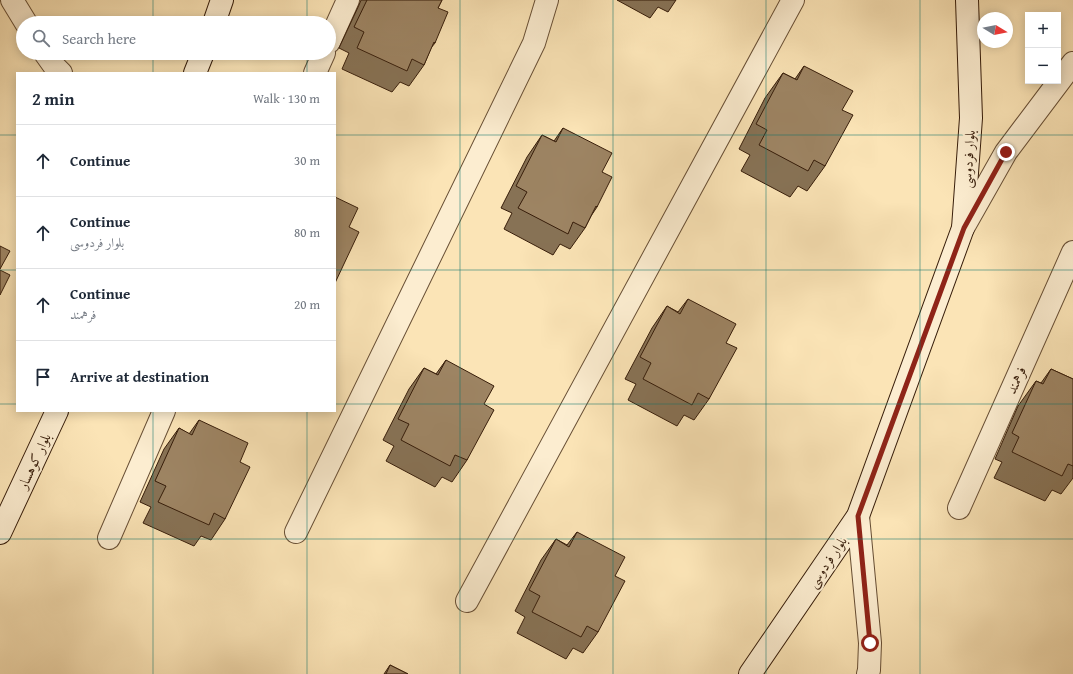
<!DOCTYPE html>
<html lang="en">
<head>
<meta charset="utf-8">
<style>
	:root { --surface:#fff; --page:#f2f2f3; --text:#1f2937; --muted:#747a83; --line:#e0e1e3 }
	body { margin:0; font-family:"Gentium Book Plus",Amiri,serif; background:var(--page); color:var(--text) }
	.controls { position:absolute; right:12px; top:12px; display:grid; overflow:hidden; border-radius:0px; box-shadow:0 2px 10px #0003 }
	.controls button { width:36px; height:36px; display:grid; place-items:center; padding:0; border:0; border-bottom:1px solid var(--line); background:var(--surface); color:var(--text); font:20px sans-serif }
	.compass { position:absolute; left:977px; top:12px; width:36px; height:36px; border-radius:50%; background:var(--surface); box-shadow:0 2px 10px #0003; rotate:100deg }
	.stop { position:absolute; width:12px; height:12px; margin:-9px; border:3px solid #8f2418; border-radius:50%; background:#fff }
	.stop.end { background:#8f2418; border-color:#fff; box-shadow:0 1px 4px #0008 }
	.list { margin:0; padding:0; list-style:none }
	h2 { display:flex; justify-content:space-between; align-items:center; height:52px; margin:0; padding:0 16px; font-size:17px }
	h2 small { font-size:13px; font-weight:400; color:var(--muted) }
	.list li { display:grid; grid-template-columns:26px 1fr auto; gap:12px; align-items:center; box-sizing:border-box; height:72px; padding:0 16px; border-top:1px solid var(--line) }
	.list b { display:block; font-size:15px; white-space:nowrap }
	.list p { margin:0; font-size:13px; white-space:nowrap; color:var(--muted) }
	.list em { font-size:13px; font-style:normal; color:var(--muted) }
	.icon { flex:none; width:22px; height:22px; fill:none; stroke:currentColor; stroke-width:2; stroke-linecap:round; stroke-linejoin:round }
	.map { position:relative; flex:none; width:1073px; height:674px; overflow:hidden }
	.search { position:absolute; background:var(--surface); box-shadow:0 2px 10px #0003; left:16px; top:16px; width:320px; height:44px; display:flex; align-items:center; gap:10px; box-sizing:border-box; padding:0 14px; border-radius:22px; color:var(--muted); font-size:15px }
	.panel { position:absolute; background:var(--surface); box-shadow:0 2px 10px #0003; left:16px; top:72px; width:320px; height:340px; border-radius:0px }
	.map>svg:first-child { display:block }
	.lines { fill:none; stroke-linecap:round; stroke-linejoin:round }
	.street-casing { stroke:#684f35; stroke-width:24 }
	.secondary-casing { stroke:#371d0a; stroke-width:24 }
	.street { stroke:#fcedd0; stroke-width:22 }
	.secondary { stroke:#fcedd0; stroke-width:22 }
	.wall { fill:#877255; stroke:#371d0a }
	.building { fill:#9d8463; stroke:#371d0a }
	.route { stroke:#8f2418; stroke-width:5 }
	.grid { fill:none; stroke:#0f766e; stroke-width:1; stroke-opacity:0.55 }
	.labels { text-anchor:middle; stroke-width:4; stroke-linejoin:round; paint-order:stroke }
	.street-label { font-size:14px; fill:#371d0a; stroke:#fcedd0 }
</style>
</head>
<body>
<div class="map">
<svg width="1073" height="674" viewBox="0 0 1073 674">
	<rect width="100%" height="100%" fill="#fbe4b6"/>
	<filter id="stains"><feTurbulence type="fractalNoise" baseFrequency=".005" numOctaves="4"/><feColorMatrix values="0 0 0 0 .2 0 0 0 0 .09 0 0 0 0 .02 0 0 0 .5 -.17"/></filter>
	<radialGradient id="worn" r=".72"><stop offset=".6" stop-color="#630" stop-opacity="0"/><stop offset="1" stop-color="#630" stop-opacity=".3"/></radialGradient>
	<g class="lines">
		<defs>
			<path id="street" d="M12,0l14,23
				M329,42l19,-42
				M45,53l10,14 6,6
				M315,73l9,-20
				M963,228l43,-76 67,-89
				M959,508l114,-256
				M858,516l12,127 -1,27 -1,4
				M296,532l238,-489 13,-43
				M109,538l55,-127
				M467,601l326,-601"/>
			<path id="secondary" d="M214,23l8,-23
				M195,73l8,-20
				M0,533l57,-122
				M750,674l108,-158 105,-288 8,-110 -4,-118"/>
		</defs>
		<use href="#street" class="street-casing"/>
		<use href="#secondary" class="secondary-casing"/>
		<use href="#street" class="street"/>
		<use href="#secondary" class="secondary"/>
	</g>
	<path class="wall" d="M361,0h81l-4,8 -3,35 -4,5 -7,17 -15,21 -9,-4 -8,10 -50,-23 7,-16 -10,-5 20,-43z
		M617,0h59l-8,12 -10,-5 -8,11z
		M804,66l38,44 -17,56 -18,25 -9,-5 -8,11 -49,-26 9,-16 -11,-6 26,-51 18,-25 12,6z
		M563,128l39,44 -5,35 -6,9 -6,12 -15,21 -10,-5 -7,11 -49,-26 8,-16 -11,-5 26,-51 15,-22 12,6z
		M688,299l38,44 -17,56 -15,21 -10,-5 -7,11 -49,-26 8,-16 -11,-5 27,-51 15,-22 11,6z
		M446,360l38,44 -17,56 -15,22 -10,-5 -7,10 -49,-26 8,-15 -11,-6 26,-51 15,-21 12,6z
		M1051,369l22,10v99l-12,16 -9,-4 -7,11 -51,-23 8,-16 -7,-3 23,-53 18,-25 5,2z
		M199,420l41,42 -15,57 -14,21 -10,-4 -7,10 -51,-23 8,-16 -11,-5 24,-53 15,-21 10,6z
		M577,532l38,44 -17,56 -15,21 -10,-5 -7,11 -49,-26 8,-16 -10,-6 26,-51 15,-21 11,6z
		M390,665l18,9h-24z"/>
	<path class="building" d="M367,0h75l-4,8 10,4 -13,31 -1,-1 -10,23 -12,-6 -5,12 -50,-23 7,-16 -10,-5z
		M804,66l49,25 -11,19 11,5 -28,51 -11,-6 -6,11 -49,-26 8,-15 -11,-6 27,-51 14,7z
		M563,128l49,25 -10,19 10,5 -15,30 -1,-1 -11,22 -12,-6 -5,12 -50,-26 9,-16 -11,-6 26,-51 14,7z
		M335,197l23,11 -9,19 10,5 -24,51z
		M0,246l10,5 -10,18z
		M0,270l10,5 -10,20z
		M688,299l48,25 -10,19 11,5 -28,51 -11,-6 -6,12 -49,-26 8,-16 -11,-6 27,-51 13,8z
		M446,360l48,26 -10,18 10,6 -27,50 -12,-5 -5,11 -49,-26 8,-16 -11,-5 26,-51 14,7z
		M1051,369l22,10v87l-5,-2 -6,12 -50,-24 7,-15 -7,-4 24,-52 7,3z
		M199,420l49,23 -8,19 10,5 -25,52 -11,-6 -5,12 -51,-23 8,-16 -11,-5 24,-53 13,7z
		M577,532l48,25 -10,19 10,5 -27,51 -11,-6 -6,11 -49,-25 8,-16 -11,-6 27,-51 13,8z
		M390,665l18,9h-22z"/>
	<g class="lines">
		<path class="route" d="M870,643l-12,-127 106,-288 42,-76"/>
	</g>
	<path class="grid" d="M153,0v23M307,0v23M460,0v674M613,0v674M766,0v674M920,0v674M153,53v20M307,53v20M0,135h17M335,135h738M0,270h17M335,270h738M0,404h17M335,404h738M153,411v263M307,411v263M0,539h1073"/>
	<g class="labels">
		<g class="street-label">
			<text transform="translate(968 159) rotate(-86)" y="5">بلوار فردوسی</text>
			<text transform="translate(1016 380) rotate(-66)" y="5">فرهمند</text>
			<text transform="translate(34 461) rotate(-65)" y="5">بلوار کوهسار</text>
			<text transform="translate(827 562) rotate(-56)" y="5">بلوار فردوسی</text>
		</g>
	</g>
	<rect width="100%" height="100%" filter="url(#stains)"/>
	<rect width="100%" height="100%" fill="url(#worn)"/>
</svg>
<div class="controls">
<button>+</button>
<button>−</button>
</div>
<svg class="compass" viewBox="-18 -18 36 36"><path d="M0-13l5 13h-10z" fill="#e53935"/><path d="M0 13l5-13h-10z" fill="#747a83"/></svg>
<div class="stop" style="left:870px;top:643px"></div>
<div class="stop end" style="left:1006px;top:152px"></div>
<div class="search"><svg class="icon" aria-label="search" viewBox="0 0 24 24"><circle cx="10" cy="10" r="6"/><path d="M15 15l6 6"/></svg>Search here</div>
<section class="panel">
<h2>2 min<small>Walk · 130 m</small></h2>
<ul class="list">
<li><svg class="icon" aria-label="ahead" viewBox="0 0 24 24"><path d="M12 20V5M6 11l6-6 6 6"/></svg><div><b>Continue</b></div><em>30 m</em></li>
<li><svg class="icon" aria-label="ahead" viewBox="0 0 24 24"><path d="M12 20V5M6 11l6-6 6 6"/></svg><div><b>Continue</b><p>بلوار فردوسی</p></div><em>80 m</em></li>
<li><svg class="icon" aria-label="ahead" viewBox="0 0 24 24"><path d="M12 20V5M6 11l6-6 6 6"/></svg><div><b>Continue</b><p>فرهمند</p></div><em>20 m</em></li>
<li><svg class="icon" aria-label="arrive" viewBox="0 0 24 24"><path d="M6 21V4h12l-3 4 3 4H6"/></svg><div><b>Arrive at destination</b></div></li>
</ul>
</section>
</div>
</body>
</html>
